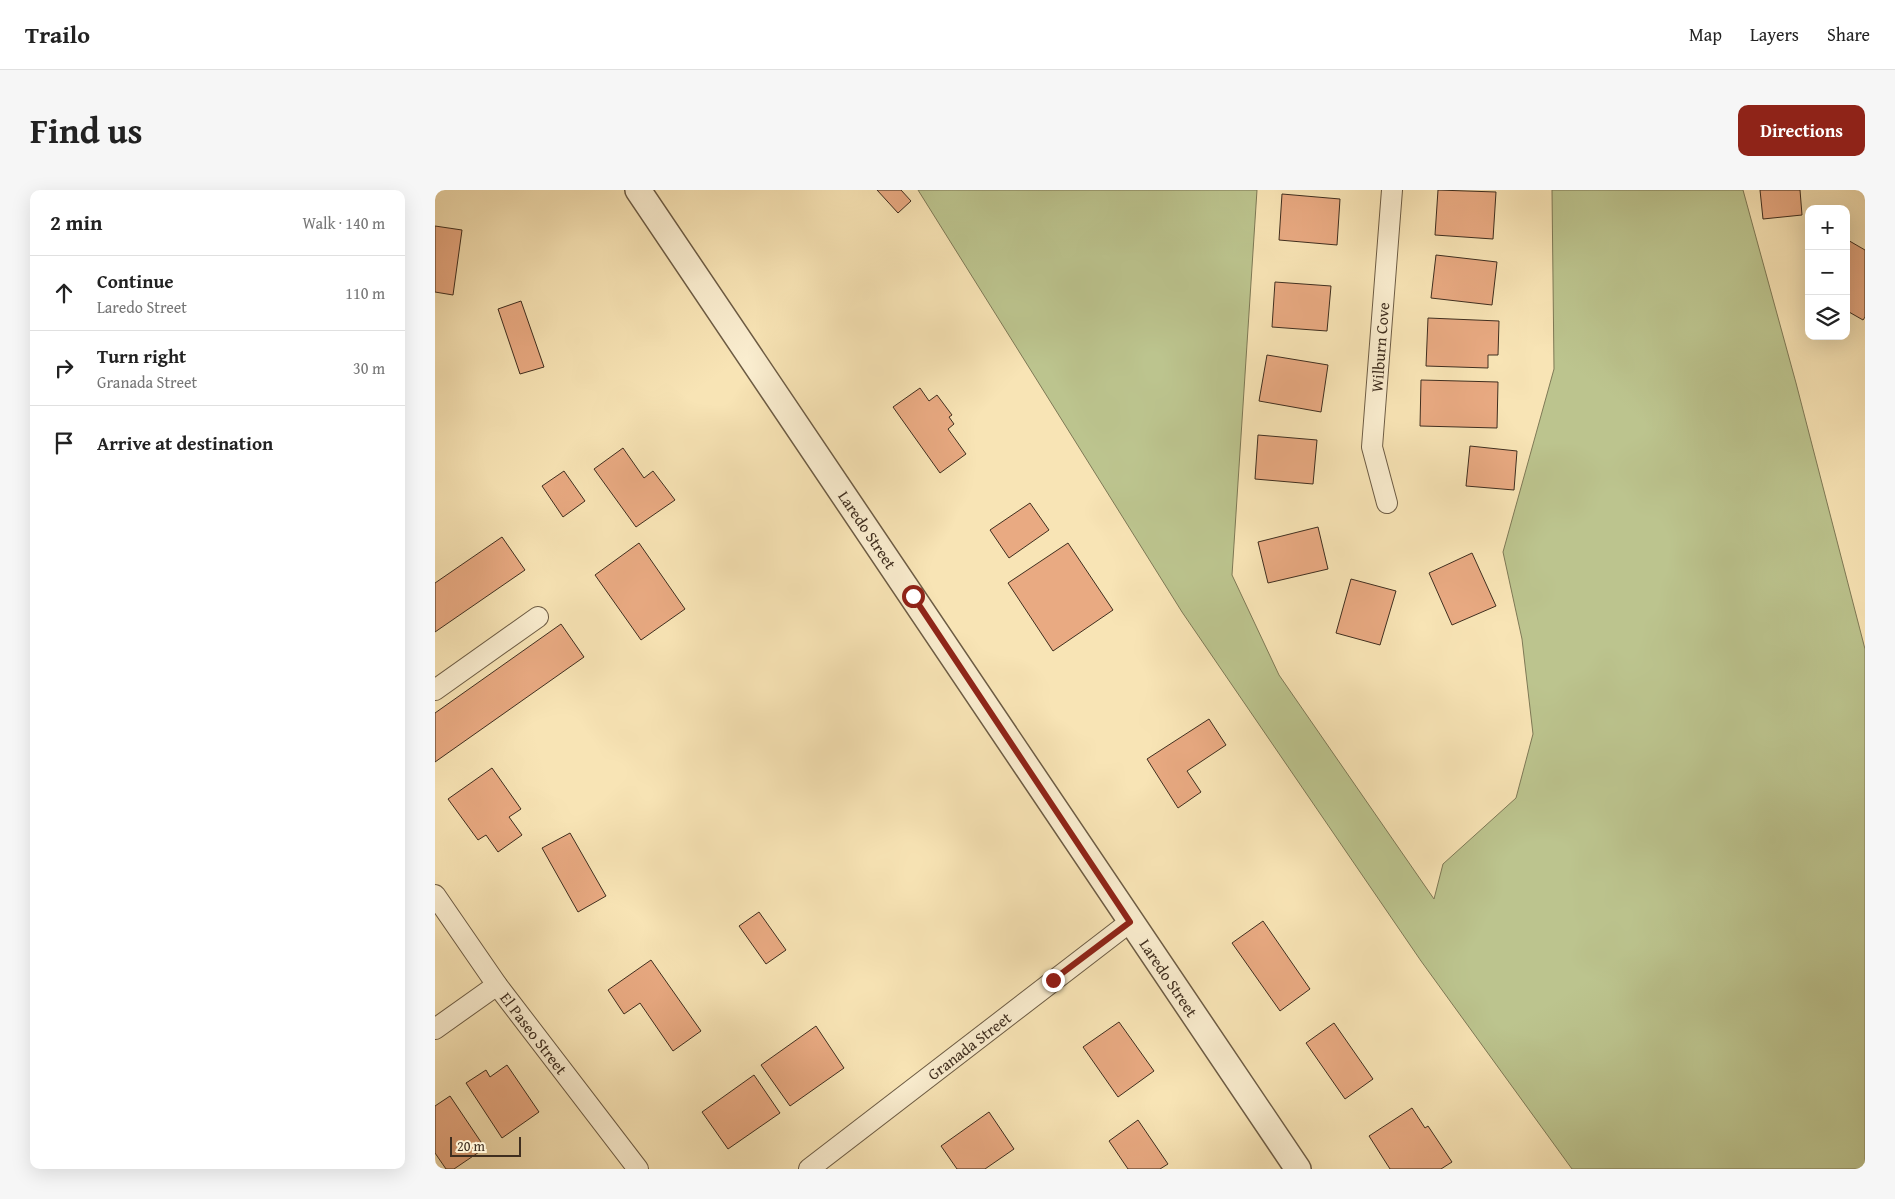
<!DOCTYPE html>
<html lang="en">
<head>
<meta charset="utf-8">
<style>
	:root { --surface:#fff; --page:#f6f6f6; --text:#222; --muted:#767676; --line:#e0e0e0; --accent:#8f2418 }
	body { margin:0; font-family:"Gentium Book Plus",serif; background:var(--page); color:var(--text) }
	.controls { position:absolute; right:15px; top:15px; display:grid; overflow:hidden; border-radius:10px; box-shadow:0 5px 20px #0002 }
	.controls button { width:45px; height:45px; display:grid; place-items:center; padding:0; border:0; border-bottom:1px solid var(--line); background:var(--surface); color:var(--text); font:25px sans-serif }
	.scale { position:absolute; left:15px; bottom:12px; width:71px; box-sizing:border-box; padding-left:5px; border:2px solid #3f2e1f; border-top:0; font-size:14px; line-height:18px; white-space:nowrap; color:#3f2e1f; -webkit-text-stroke:4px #faedcf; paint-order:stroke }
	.stop { position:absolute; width:15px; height:15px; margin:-11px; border:4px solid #8f2418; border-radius:50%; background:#fff }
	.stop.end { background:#8f2418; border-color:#fff; box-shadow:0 1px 5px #0008 }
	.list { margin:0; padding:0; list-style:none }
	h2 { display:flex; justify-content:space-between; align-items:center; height:65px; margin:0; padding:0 20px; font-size:21px }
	h2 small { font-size:16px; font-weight:400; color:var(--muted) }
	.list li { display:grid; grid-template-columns:32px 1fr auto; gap:15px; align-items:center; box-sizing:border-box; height:75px; padding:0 20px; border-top:1px solid var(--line) }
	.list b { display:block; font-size:19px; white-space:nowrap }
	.list p { margin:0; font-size:16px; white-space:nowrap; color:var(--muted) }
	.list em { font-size:16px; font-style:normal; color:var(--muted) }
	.icon { flex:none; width:28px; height:28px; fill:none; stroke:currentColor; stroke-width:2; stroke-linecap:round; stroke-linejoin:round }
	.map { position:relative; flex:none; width:1430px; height:979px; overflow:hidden; border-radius:10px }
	header { display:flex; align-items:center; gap:30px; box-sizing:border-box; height:70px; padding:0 25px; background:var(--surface); border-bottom:1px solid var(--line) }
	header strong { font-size:24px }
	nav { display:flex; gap:28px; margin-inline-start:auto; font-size:18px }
	.intro { display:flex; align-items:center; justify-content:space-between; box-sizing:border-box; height:120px; padding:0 30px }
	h1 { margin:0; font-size:35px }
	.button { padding:12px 22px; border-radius:10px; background:var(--accent); color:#fff; font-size:18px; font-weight:700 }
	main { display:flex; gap:30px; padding:0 30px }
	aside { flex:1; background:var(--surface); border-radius:10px; box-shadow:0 5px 20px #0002 }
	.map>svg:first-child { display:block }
	.green { fill:#bcc48e; stroke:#7e7956 }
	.building { fill:#e9aa82; stroke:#3f2e1f }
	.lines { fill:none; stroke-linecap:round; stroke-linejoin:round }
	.minor-casing { stroke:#6d5c44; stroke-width:22 }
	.tertiary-casing { stroke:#6d5c44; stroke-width:28 }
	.minor { stroke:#faedcf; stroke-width:20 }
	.tertiary { stroke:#faedcf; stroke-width:25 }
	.route { stroke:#8f2418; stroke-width:6 }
	.labels { text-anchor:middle; stroke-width:4.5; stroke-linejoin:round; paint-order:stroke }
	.street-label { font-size:16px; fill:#3f2e1f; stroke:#faedcf }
</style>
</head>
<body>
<header>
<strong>Trailo</strong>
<nav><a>Map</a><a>Layers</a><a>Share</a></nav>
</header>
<div class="intro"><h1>Find us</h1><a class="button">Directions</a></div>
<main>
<aside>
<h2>2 min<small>Walk · 140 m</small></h2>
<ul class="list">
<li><svg class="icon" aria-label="ahead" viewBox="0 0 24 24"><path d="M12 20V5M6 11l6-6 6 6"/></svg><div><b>Continue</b><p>Laredo Street</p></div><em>110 m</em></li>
<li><svg class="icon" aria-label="right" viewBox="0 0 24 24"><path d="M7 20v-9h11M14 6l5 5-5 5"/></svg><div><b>Turn right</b><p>Granada Street</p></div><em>30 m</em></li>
<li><svg class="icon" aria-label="arrive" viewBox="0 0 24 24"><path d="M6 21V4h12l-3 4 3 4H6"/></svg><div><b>Arrive at destination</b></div></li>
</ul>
</aside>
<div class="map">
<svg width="1430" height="979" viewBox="0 0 1430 979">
	<rect width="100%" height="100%" fill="#f8e4b5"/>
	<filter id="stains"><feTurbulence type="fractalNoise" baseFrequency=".004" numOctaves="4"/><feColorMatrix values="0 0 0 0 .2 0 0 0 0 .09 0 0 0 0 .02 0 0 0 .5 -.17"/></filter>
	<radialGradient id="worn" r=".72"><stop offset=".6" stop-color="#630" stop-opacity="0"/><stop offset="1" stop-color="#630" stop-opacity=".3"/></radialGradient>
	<path class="green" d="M483,0h339l-25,385 47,100 155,224 9,-35 73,-66 17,-64 -11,-95 -19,-87 51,-183 -2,-179h191l53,193 69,266v520h-293l-151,-208 -239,-349z"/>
	<path class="building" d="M442,0h24l10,11 -13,12z
		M1003,0l58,2 -3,47 -58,-4z
		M1325,0h40l2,25 -39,4z
		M847,4l58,5 -3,46 -58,-5z
		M0,36l27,4 -9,65 -18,-3z
		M1411,49l19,11v67l-2,3 -14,-8 -3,5z
		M1001,65l61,7 -5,43 -61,-7z
		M840,92l56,4 -4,45 -55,-4z
		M86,111l23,66 -24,7 -22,-65z
		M993,128l71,3 -1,34h-10v13l-62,-2z
		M832,165l61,10 -7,47 -62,-11z
		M986,190l77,2 -1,46 -77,-2z
		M485,198l9,13 8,-6 15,20 -3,2 5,7 -6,5 18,25 -26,19 -47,-66z
		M823,245l59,5 -4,44 -58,-5z
		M1035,256l47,5 -3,39 -48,-4z
		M188,258l21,30 9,-7 22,29 -39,27 -42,-58z
		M129,281l21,30 -22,16 -21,-31z
		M595,313l19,27 -40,28 -19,-28z
		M883,337l10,42 -60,14 -10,-41z
		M67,347l23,33 -90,62v-49z
		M204,353l46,66 -44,31 -46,-65z
		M633,353l45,67 -60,41 -45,-68z
		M1037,363l24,53 -44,19 -23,-52z
		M916,389l45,12 -16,54 -44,-12z
		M126,434l23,33 -149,105v-49z
		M774,529l17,26 -39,26 14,21 -23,16 -31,-49z
		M57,578l29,41 -12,8 13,18 -24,17 -12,-17 -8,5 -30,-41z
		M135,643l36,63 -28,16 -36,-64z
		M324,722l27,38 -20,14 -27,-38z
		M828,731l47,68 -30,22 -48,-68z
		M216,770l50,71 -28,20 -33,-48 -16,11 -16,-24z
		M684,832l35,49 -36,26 -35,-50z
		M899,833l39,56 -28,20 -39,-56z
		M381,836l28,42 -54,38 -29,-41z
		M72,875l32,47 -37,26 -36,-55 20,-13 4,7z
		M319,885l26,38 -52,36 -26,-37z
		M15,906l35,52 -31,21h-8l-11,-16v-47z
		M977,918l13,20 3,-2 24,36 -11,7h-51l-21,-33z
		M554,922l25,37 -29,20h-28l-16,-23z
		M703,930l30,44 -8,5h-32l-19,-28z"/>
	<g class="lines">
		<defs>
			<g id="minor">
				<path id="s1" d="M952,313l-15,-56 20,-257"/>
				<path d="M0,500l103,-73"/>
				<path id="s2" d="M0,705l62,90 141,184"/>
				<path d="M0,839l62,-44"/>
				<path id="s3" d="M374,979l321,-247"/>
			</g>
			<g id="tertiary">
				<path id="s4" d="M203,0c221,325 439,653 660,979"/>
			</g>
		</defs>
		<use href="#minor" class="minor-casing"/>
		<use href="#tertiary" class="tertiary-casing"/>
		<use href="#minor" class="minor"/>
		<use href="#tertiary" class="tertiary"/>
	</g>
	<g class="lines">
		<path class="route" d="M478,406l217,326 -77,58"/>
	</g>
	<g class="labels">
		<g class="street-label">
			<text dy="6" stroke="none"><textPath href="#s1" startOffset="158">Wilburn Cove</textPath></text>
			<text dy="6" stroke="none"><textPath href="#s4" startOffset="410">Laredo Street</textPath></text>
			<text dy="6" stroke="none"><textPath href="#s4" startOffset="950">Laredo Street</textPath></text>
			<text dy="6" stroke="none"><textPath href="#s2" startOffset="170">El Paseo Street</textPath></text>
			<text dy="6" stroke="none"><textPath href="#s3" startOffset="202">Granada Street</textPath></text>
		</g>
	</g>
	<rect width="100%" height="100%" filter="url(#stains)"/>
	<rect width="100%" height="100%" fill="url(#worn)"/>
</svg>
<div class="controls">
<button>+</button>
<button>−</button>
<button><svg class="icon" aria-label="layers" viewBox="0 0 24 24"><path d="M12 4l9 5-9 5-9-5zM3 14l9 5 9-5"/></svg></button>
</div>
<div class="scale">20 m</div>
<div class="stop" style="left:478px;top:406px"></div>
<div class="stop end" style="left:618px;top:790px"></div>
</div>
</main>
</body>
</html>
